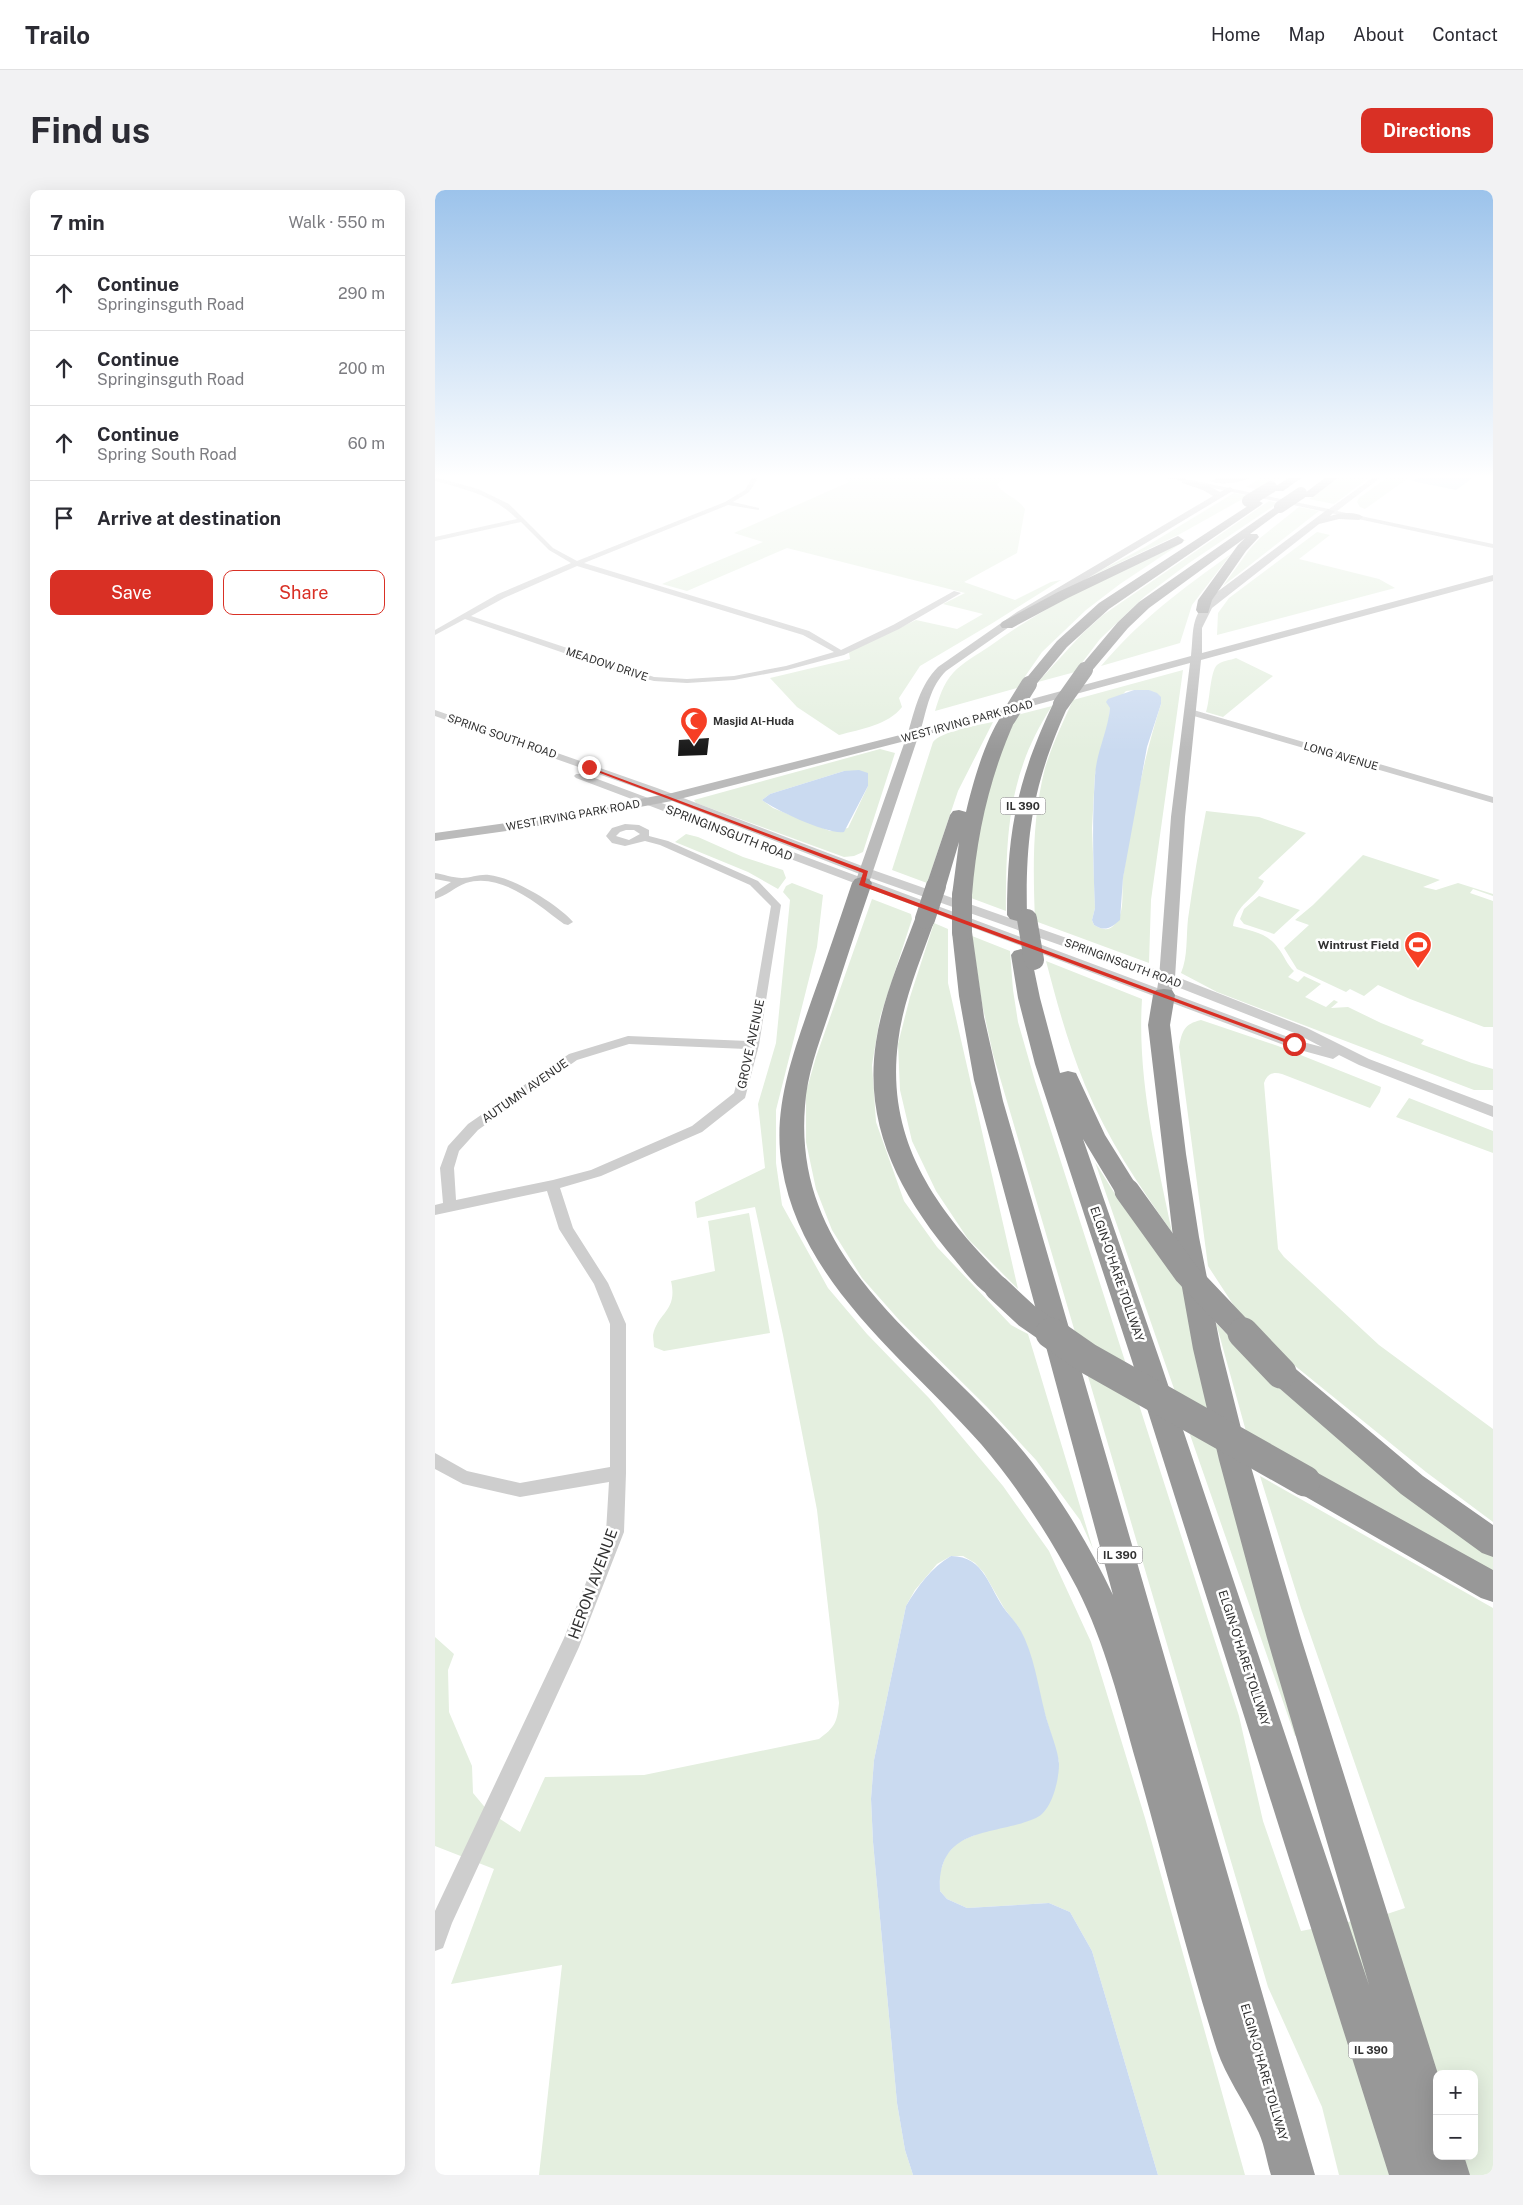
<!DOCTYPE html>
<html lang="en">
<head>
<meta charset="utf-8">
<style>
	:root { --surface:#fff; --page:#f2f2f3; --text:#2b2b33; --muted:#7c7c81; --line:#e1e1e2; --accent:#d93025 }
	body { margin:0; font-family:"Public Sans",sans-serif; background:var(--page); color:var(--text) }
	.controls { position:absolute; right:15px; bottom:15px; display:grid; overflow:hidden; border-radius:10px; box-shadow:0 5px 20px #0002 }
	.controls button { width:45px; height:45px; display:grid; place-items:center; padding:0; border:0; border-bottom:1px solid var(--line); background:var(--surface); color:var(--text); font:25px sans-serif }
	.stop { position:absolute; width:15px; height:15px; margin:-11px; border:4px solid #d93025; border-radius:50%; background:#fff }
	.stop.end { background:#d93025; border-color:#fff; box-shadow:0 1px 5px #0008 }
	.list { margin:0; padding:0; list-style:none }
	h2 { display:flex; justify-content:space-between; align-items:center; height:65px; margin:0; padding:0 20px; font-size:21px }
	h2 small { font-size:16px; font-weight:400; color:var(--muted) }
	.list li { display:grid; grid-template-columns:32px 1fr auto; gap:15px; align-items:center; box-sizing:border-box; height:75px; padding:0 20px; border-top:1px solid var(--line) }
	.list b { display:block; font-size:19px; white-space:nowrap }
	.list p { margin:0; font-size:16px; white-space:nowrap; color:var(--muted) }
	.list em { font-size:16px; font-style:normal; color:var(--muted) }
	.actions { display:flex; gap:10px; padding:15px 20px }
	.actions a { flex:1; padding:11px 0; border:1px solid var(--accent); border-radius:10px; text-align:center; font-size:18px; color:var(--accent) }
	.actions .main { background:var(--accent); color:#fff }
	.icon { flex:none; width:28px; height:28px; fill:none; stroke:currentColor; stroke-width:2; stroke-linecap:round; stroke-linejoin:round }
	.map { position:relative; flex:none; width:1058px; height:1985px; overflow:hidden; border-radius:10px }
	header { display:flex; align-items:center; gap:30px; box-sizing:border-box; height:70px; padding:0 25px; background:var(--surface); border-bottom:1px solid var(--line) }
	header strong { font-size:24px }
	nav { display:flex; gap:28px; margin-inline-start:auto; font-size:18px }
	.intro { display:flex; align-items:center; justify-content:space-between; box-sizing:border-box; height:120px; padding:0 30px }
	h1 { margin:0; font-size:35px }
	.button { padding:12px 22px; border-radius:10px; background:var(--accent); color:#fff; font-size:18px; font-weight:700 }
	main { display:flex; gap:30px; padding:0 30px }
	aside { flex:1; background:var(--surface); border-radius:10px; box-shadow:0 5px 20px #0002 }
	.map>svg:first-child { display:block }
	.green { fill:#e4efdf; fill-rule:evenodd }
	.water { fill:#cadaf0 }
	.building { fill:#181818 }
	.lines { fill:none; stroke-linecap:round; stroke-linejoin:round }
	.minor { fill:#cecece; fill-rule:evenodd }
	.tertiary { fill:#cecece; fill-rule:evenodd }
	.secondary { fill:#bbb; fill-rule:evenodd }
	.motorway { fill:#989898; fill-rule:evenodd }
	.motorway-bridge-far4 { stroke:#989898; stroke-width:12 }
	.motorway-bridge-far3 { stroke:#989898; stroke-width:16 }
	.motorway-bridge-far2 { stroke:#989898; stroke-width:20 }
	.motorway-bridge-far1 { stroke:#989898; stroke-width:25 }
	.motorway-bridge { stroke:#989898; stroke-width:31 }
	.route { fill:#d93025 }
	.labels { text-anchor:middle; stroke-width:5; stroke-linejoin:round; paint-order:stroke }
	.far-street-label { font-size:11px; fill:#313131; stroke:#fff }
	.far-poi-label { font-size:11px; font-weight:bold; fill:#313131; stroke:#fff; text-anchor:start }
	.shield { fill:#fff; stroke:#6f6f6f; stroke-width:1 }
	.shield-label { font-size:11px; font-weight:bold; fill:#313131 }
	.street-label { font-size:12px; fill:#313131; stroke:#fff }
	.poi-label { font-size:12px; font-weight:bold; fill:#313131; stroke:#fff; text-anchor:end }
	.near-street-label { font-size:15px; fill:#313131; stroke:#fff }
</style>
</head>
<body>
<header>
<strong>Trailo</strong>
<nav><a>Home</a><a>Map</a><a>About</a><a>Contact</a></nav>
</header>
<div class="intro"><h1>Find us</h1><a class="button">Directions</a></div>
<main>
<aside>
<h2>7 min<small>Walk · 550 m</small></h2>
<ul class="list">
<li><svg class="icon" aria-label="ahead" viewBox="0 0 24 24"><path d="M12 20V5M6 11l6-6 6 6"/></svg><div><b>Continue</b><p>Springinsguth Road</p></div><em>290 m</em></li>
<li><svg class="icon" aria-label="ahead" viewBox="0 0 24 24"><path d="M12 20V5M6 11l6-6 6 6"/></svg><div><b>Continue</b><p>Springinsguth Road</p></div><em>200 m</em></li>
<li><svg class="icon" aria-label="ahead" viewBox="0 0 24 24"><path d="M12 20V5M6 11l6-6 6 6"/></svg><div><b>Continue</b><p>Spring South Road</p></div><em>60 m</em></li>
<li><svg class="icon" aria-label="arrive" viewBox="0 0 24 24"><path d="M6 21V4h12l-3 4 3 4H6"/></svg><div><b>Arrive at destination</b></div></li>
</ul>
<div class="actions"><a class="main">Save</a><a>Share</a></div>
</aside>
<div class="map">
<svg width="1058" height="1985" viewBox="0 0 1058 1985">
	<rect width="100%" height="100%" fill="#fff"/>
	<path class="green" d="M407,284h155l9,2 -9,9c7,10 21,13 28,24l-8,44 -53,29 51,18 36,-18 10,-2 -70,44 -71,42 -21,32 3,9c-14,18 -41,22 -63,28l-42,-28 -27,-29 80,-19 -1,-7 67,-32 41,9 26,-15 -40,-10 22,-11 -178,-45 -100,43 -25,-7 101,-42 -29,-9 115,-51z
		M832,284h19l-26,16 -14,-3z
		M909,284h30l-40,30 -25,-5z
		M957,284h22l-49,35 -5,-2 -3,-5 2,-4z
		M799,303l14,3 -68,38 -103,49 68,-36z
		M834,311l9,2 -89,60 -44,33 -45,43 -25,33 -37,10 44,-48 21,-19z
		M864,317l20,4 -96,75 26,-36 11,-12z
		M882,342l13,3 -31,24 80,20 16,9 -178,47 1,-22 11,-15z
		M750,350h1l-66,44 -34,26 -44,42 -25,36 -82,23c4,-13 8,-27 18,-38 10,-11 24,-18 37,-27 60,-44 128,-74 195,-106z
		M796,364l-39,51 -12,38 -79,23c40,-47 81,-77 130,-112z
		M801,468l37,18 -50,41 -17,-5c4,-11 4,-40 11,-47 4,-4 14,-5 19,-7z
		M748,480l-32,230 -2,63 -114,-42c-2,-52 -3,-102 10,-153 7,-23 18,-46 28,-68zM699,500h15l12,14c-18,56 -29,115 -38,173 -2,15 3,36 -9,48 -6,7 -13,4 -20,0l-2,-5 3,-12 -3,-80 3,-54 14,-54 1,-12 16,-17z
		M617,516c-44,67 -46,128 -46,205l-35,-13c3,-31 5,-62 12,-92 7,-31 21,-62 34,-91z
		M558,532l-35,69 -31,92 -35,-13 41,-128c9,-11 46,-17 60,-20z
		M445,559l15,4 -32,99 -9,4 -10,1 -148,-54 -2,-3zM409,581l24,15 -20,42 -18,3 -57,-23 -11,-8 8,-6z
		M771,621l53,6 47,16 -48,45 6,3c-9,18 -28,23 -31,45 15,4 34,6 45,22 6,7 9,17 16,23l-6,6 10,5 6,-6 17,8 -16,13 21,10 8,-7 4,2 -7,6 17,-1 33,16 43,17 -3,4 51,19 21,6v21h-19l-257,-98 -36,-19c7,-16 5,-36 7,-54 5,-36 11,-72 18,-108z
		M251,644l12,3 45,20 40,13 3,8 -8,11 -30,-17 -73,-30z
		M928,665l77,25 -17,7 13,3 22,-7 35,11v2l-20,-7 -3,4 23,8v126h-9l-74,-28 -32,-14 -14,11 -14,-7 -4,3 -49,-23 -13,-21 25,-23 -14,-5 18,-15z
		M357,693l31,12 -6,52 -41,163v53l6,42 46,83 39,46 62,64 74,88 46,65 42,91 54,176 100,357h-87l-66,-224 -22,-39 -21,-9 -82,5 -20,-9 -7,-8 -1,-16 7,-20 12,-13 17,-7 84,-73 -39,-133 -16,-21 -20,-35 -9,-10 -12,-7h-12l-14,8 -22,26 -9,16 -32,154 -3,39 2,43 24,261 8,47 8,25h-374l23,-210 -111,19 43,-115 -59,-23v-209l19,17 -6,16 1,42 23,54 1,27 15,18 32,21 25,-55 99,-2 175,-36c16,-12 18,-16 20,-36l-22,-193 -34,-175 -28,-128 -58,11 -2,-16 70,-34 -7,-64 18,-61 14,-143 -7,-8 3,-6z
		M824,706l41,14 -26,24 -30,-10 -4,-5 4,-10z
		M437,709l39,15 1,5 -32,98 -8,48 4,57 28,79 33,46 74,78 17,9 65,215 -13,-29 -44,-60 -50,-54 -86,-85 -38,-43 -30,-48 -16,-41 -10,-47v-50l10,-35z
		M499,733l14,6v54l70,306 -50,-50 -32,-48 -24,-50 -12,-51 -2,-46 12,-47z
		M537,746l38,15 3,39 5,32 17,59 204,635 24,105 38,110 83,-16 21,-7 -104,-300 -41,-132 233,132v567h-154l-17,-68 -54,-120 -275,-933 -11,-50zM1002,1884h37v82h-37z
		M611,771l96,38c-5,80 14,156 30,233 -33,-46 -65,-94 -87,-147 -17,-41 -28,-82 -39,-124z
		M766,830l77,26 103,41 -1,5 -10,16 -88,-34c-9,-3 -15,0 -18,9l14,166 6,8 95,88 114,84v93l-67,-50 -132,-107 -54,-50 -32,-49 -29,-219c3,-16 5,-23 22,-27z
		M974,908l84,33v22l-97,-36z
		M660,972l20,32 69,93 116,448 -5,1z
		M314,1023l21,120 -106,18 -10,-4c0,-3 -1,-8 -1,-12 5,-23 25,-24 18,-54l44,-10 -7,-50z
		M781,1133l69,70 208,163v19l-246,-140z"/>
	<path class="water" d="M989,284h33l16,4 -17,12 -44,-9z
		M699,500h15l8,3 4,4v7l-14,43 -24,131 -3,42c-9,8 -15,12 -26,5l-2,-5 3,-12c-2,-44 -3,-88 0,-132 1,-23 13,-45 15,-68l-4,-6 2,-3z
		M424,580l9,3v13l-24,46c-15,3 -69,-22 -82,-32l8,-6 74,-23z
		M516,1366c34,0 38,33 55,55 5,6 10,12 14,18 14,25 18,57 25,84 3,13 14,39 14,51 0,16 -7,47 -23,54 -43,19 -99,7 -96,73l7,8 20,9 82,-5 21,9 22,39 66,224h-245l-8,-25 -8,-47 -24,-261 -2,-43 3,-39 32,-154c12,-20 25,-38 45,-50z"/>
	<path class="building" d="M274,548l-2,17 -29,1 1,-16z"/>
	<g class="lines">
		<path class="minor" d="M314,284h6l2,6 -8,12 -16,10 26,6v2l-31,-5 -144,58 225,68 32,19 52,-25 61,-34 7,2 -62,36 -55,26 -57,15 -53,10 -47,3 -33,-2 -38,-10 -151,-52 -30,16v-5l63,-36 73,-31 -22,-13 -28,-28 -86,19v-4l82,-18c-22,-23 -52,-30 -82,-38v-4l43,12 31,15 44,44 24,13 148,-59 20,-12 6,-10zM142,376l226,69 31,17 -48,14 -52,10 -47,3 -33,-2 -183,-61 33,-18z
			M755,519l303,88v6l-306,-89 -1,-2z
			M190,634l14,1 10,5v6l19,5 90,40 23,24 -22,140 -14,53 -43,34 -101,44 -41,12 13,40 35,55 18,41v149l-2,59 -45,115 -127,276 -9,25 -8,3v-40l129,-273 42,-106 3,-50 -89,15 -57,-13 -28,-15v-16l32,18 53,12 90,-16v-143l-16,-40 -35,-55 -12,-38 -112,24v-10l8,-2 -3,-35 8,-22 20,-22 101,-70 59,-18 120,5 23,-135 -21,-21 -90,-40 -15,-4 -20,5 -13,-3 -6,-7 6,-8zM191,640h8l6,4 -11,6 -13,-4 4,-4zM194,854l117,5 -12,44 -42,33 -101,44 -38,10 -97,20 -2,-32 5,-17 19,-21 99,-70z
			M0,683c8,1 18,5 27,5 9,0 17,-4 27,-3 23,2 69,29 84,47l-5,3 -4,-1c-26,-19 -62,-52 -98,-41 -11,4 -20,13 -31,16v-7l16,-10 -16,-3z"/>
		<path class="tertiary" d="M714,284h13l167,35 49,-35h7l-48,37 156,33v4z
			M814,284h10c-10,7 -38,13 -49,7 9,-5 27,-3 39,-7z
			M0,520l222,78 213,81 302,106 135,53 62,31 124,47v11l-134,-52 -20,-10 -6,4 -44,-12 -713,-269 -2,-2 2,-2h8l715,267 23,6 -25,-13 -135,-53 -300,-106 -213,-83 -214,-76z"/>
		<path class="secondary" d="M747,289l27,7 11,6 10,-5 4,3 -209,126 -79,55c-16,16 -19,37 -25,58l270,-73c3,-26 -1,-37 18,-58l119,-89 7,2 -5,5c10,-3 26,-5 33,1l-4,3 -20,-1 -20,5 -107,84 -10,20v25l291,-78v6l-292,79 -16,157 -10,161 -5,20h-12l-2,-3 3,-17 12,-161 19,-154 -272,74 -49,146 -7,4 -7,-4 50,-142 -233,60 -145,27 -92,13v-8l92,-13 145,-27 236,-60c7,-24 12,-48 30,-66l79,-55 196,-116 -10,-6 -21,-7z"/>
		<path class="motorway" d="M859,284h13l-24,17h-8l-2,-2 2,-2z
			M895,284h13l-30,23h-8l-2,-2 2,-2z
			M822,310l6,3 -2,2 -152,104 -42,38 -33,40h-10l-3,-3 3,-3 33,-40 42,-38z
			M845,314l6,3 -2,2 -34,25h7l2,3 -13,14 -34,49 -4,13h-10l-2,-3 2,-10 40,-55 7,-7 -96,70 -21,20 -38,45h-10l-2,-3 2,-3 38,-45 21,-20z
			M743,346l6,4 -2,3 -114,55 -56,30h-10l-2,-3 2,-3 56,-30z
			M626,509l5,2 3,3c-35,76 -44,128 -42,211l-3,4 -7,2 -7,-2 -3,-4c0,-83 10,-135 46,-211l3,-3z
			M573,523l6,2 2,3c-26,57 -39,115 -44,177l-3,4 -7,2 -7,-2 -3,-4 7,-53 -13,44 -3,4 -7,2 -7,-2 -3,-4 24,-71 3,-4 6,-1 7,2c7,-30 19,-72 36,-97z
			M427,687l7,2 3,4c-15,43 -29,87 -43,130 -10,30 -22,61 -24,93 -12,147 107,223 196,320 46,49 83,108 112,169l-139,-515 -15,-84 -7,-64 3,-4 7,-2 7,2 3,4 12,85 19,84 312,1074h-44c-5,-16 -7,-34 -15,-48 -12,-26 -30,-50 -39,-77 -30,-94 -53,-190 -80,-285 -17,-60 -32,-122 -60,-177 -27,-51 -59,-101 -96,-144 -74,-84 -180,-160 -199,-277 -10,-59 11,-113 30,-168 14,-39 27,-77 40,-116l3,-4z
			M490,723l7,2 3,4c-14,40 -32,81 -37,123 -13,102 41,171 109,239l4,7 -4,7c-4,1 -8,3 -11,3 -13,-2 -33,-28 -41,-38 -54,-64 -92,-133 -79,-218 6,-42 24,-83 39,-123l3,-4z
			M586,759l7,2 3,4 9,43 20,75 8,-2 8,2 29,62 35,56 -4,6 -9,3 -9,-3 -35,-58 77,222 209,624 -102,-347 -48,-178 -26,-111 -20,-112 -25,-212 5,-30 3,-5 8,-1 8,1 3,5 -5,30 16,129 13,83 22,112 28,111 52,178 137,436h-1v82h27l6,19h-81l-257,-814 -97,-297 -17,-66 -7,-43 3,-4z
			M846,1172l10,3 132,111 70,49v32l-11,-4 -81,-59 -130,-113 -4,-8 4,-8z
			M870,1278l11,4 177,98v32l-12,-4 -187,-108 -4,-9 4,-9z"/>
		<path class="motorway-bridge-far4" d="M813,311l23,-14
			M845,317l21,-14"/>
		<path class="motorway-bridge-far3" d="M626,514l24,-34
			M573,528l21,-34"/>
		<path class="motorway-bridge-far2" d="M527,705v37
			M490,729l11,-33
			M592,729l7,41"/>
		<path class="motorway-bridge-far1" d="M692,1001l59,82 58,61
			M562,1098l30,28 26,18"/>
		<path class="motorway-bridge" d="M616,1143l36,25 218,123
			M808,1143l38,40"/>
	</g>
	<linearGradient id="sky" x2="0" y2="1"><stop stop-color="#9cc3eb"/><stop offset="0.51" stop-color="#fff"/><stop offset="1" stop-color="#fff" stop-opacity="0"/></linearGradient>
	<rect width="1058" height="562" fill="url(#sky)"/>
	<path class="route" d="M152,576l281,105 -3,12 433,161 -6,1 -433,-160 4,-12 -276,-105z"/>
	<defs>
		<symbol id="mosque-pin" viewBox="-11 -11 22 30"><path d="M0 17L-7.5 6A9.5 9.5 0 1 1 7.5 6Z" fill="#f63f25" stroke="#fff"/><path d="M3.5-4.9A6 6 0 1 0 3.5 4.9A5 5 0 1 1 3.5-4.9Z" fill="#fff"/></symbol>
		<symbol id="stadium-pin" viewBox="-11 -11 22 30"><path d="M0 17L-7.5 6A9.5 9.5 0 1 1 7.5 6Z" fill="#f63f25" stroke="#fff"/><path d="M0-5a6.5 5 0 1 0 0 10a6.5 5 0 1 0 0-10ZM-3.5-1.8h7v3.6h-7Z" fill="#fff"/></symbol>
	</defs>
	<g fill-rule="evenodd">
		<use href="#mosque-pin" x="243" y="515" width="32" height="43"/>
		<use href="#stadium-pin" x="967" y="739" width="32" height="43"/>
	</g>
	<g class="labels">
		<g class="far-street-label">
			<text transform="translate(172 474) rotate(18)" y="4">MEADOW DRIVE</text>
			<text transform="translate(532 531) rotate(-15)" y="4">WEST IRVING PARK ROAD</text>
			<text transform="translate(67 546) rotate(19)" y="4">SPRING SOUTH ROAD</text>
			<text transform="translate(906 566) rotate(16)" y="4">LONG AVENUE</text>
			<text transform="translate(138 625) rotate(-10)" y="4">WEST IRVING PARK ROAD</text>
			<text transform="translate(688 773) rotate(20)" y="4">SPRINGINSGUTH ROAD</text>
		</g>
		<g class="far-poi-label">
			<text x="278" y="535">Masjid Al-Huda</text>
		</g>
		<g class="shield">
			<rect x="565.5" y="607.5" width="45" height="17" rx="4"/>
			<rect x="662.5" y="1356.5" width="45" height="17" rx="4"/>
			<rect x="913.5" y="1851.5" width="45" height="17" rx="4"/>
		</g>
		<g class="shield-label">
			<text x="588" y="620">IL 390</text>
			<text x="685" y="1369">IL 390</text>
			<text x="936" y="1864">IL 390</text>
		</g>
		<g class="street-label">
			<text transform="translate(294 643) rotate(21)" y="4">SPRINGINSGUTH ROAD</text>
			<text transform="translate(316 854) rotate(-78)" y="4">GROVE AVENUE</text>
			<text transform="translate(90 901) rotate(-35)" y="4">AUTUMN AVENUE</text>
			<text transform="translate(682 1084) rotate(71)" y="4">ELGIN-O'HARE TOLLWAY</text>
			<text transform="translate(809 1468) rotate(72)" y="4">ELGIN-O'HARE TOLLWAY</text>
			<text transform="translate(829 1882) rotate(74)" y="4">ELGIN-O'HARE TOLLWAY</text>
		</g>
		<g class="poi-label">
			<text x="964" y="759">Wintrust Field</text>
		</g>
		<g class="near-street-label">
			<text transform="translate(158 1394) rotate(-70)" y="5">HERON AVENUE</text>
		</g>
	</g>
</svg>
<div class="controls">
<button>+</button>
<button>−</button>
</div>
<div class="stop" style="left:859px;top:854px"></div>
<div class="stop end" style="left:154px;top:577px"></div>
</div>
</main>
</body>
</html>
